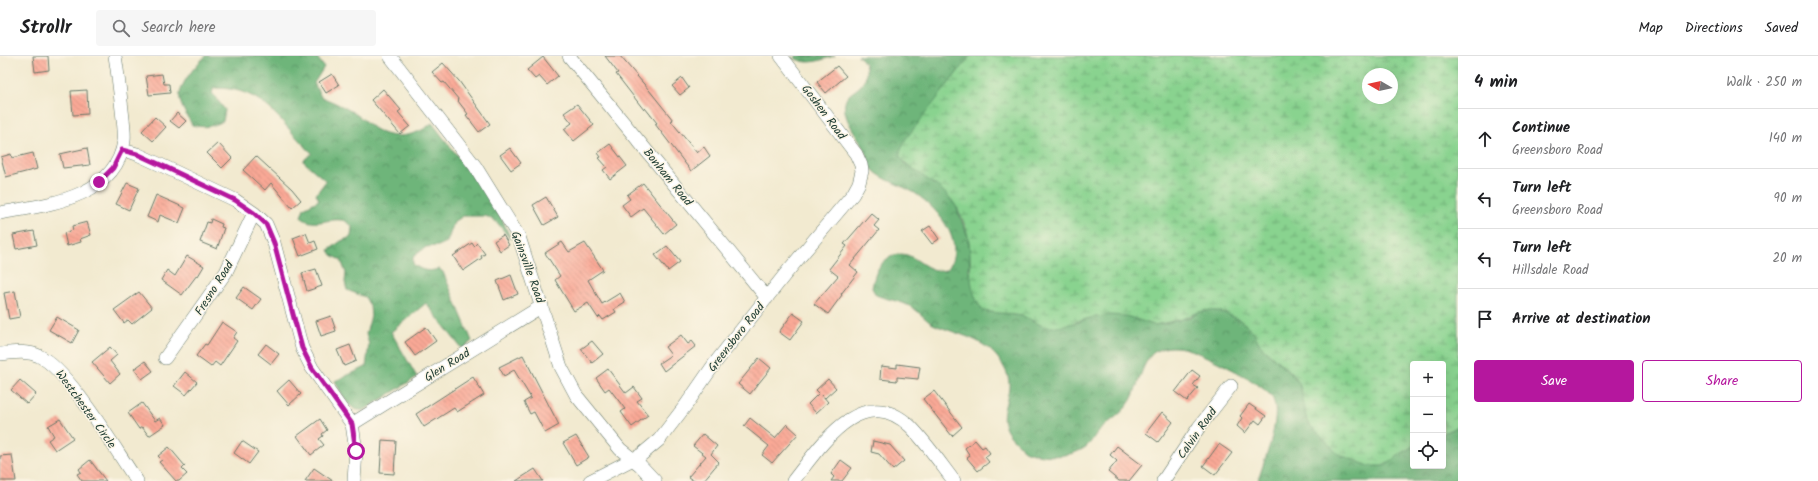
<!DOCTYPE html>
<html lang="en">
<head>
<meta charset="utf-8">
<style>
	:root { --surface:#fff; --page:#f6f6f6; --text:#202124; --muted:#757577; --line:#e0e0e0; --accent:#b5179e }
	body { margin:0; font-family:Kalam,sans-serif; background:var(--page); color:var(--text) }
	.controls { position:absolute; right:12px; bottom:12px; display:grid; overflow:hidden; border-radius:4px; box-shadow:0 4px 16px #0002 }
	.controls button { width:36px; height:36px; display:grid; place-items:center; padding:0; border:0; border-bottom:1px solid var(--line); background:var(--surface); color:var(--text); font:20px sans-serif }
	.compass { position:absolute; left:1362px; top:12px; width:36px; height:36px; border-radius:50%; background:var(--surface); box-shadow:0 4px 16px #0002; rotate:279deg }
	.stop { position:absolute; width:12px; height:12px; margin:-9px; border:3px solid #b5179e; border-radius:50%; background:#fff }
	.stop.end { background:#b5179e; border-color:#fff; box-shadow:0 1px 4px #0008 }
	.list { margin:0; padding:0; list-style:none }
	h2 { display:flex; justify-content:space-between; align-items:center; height:52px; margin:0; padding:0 16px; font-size:17px }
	h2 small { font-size:13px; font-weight:400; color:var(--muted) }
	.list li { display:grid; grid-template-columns:26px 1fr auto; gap:12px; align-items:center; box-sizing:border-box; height:60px; padding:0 16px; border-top:1px solid var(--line) }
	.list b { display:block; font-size:15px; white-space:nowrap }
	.list p { margin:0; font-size:13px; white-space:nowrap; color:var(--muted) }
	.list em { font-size:13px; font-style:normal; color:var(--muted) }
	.actions { display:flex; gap:8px; padding:12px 16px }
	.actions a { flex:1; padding:9px 0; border:1px solid var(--accent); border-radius:4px; text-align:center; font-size:14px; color:var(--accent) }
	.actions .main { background:var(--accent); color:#fff }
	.icon { flex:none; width:22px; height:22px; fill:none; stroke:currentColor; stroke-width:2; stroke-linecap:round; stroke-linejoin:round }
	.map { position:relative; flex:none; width:1458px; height:425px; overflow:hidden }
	header { display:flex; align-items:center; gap:24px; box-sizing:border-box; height:56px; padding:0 20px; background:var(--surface); border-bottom:1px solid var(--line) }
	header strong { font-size:19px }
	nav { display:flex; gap:22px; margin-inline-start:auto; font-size:14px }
	.search { width:280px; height:36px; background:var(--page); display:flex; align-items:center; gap:10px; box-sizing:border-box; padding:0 14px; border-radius:4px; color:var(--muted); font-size:15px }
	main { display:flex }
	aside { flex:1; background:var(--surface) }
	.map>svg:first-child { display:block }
	.forest { fill:url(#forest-crowns); stroke:#467957 }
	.wetland { fill:url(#wetland-marsh); stroke:#548862; fill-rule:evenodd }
	.building { fill:url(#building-back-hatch) }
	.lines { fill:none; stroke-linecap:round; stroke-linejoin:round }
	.minor-casing { stroke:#697a6b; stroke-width:14 }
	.minor { stroke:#fff; stroke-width:13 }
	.route { stroke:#b5179e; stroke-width:5 }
	.labels { text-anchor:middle; stroke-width:3; stroke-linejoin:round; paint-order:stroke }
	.street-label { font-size:12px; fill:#1f3d34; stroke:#fcf5e5 }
</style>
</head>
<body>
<header>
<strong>Strollr</strong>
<div class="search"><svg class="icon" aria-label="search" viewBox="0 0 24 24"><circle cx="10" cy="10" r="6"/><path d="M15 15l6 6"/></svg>Search here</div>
<nav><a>Map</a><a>Directions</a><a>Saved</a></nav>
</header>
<main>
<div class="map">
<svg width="1458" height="425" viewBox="0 0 1458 425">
	<defs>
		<pattern id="forest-crowns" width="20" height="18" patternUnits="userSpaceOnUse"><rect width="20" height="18" fill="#6eb57a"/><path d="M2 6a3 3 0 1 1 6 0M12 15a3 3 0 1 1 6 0" fill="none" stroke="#5a9465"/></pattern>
		<pattern id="wetland-marsh" width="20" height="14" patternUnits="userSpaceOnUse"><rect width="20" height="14" fill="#89d38f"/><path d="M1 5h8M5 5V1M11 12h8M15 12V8" fill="none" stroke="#6fac76"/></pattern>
		<pattern id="building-back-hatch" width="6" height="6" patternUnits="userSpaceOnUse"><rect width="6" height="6" fill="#faa996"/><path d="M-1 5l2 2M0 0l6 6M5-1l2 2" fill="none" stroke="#ca8b7b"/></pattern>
	</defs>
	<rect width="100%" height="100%" fill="#fcf5e5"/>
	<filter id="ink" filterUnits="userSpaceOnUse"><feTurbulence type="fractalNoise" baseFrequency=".025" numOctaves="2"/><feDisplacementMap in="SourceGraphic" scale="8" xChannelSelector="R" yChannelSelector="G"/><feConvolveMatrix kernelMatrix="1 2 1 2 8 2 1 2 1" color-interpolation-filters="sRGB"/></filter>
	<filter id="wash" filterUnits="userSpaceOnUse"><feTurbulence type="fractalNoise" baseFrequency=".012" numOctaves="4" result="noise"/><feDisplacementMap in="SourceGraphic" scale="16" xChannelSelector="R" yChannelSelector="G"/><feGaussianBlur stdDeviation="0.9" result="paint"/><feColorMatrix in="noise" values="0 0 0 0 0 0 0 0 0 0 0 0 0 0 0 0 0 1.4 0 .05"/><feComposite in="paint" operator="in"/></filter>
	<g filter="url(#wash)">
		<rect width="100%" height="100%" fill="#f2ead0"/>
		<path class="forest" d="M206,0h110l8,11 -10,16 7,14c13,5 24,10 36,18 8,5 14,13 23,17 16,8 39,3 52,-9l65,84 14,33 -14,-18 -11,-6h-23l-9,6 -7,20 -9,4 -12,1 -13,10v7c9,7 15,8 26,5l4,3 29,69 -10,8 -36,-46 -35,29 26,45 -53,33c-15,3 -23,-18 -29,-29l31,-14 3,-23 -3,-10 5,-18 -1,-10 -5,-9 -18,-7 -2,-8 1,-9 -5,-13 -9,-5 -3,-5 12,-9 10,-4 1,-11c-3,-2 -7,-6 -11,-6 -14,-2 -28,8 -40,-3l3,-9 15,-8 -3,-6 10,-13 -23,-20 9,-8c-33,-30 -46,-66 -98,-65l-2,5 13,17 -2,11c-11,6 -19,7 -31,4 -5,-10 -14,-21 -12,-32 1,-10 18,-31 26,-37z
			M796,0h39c-16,4 -26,10 -41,2z
			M858,0h112l-28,36 -38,71 37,24 15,19 12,31 2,17 -1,17 14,40 40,5 13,7h40l14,-5 19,-3 17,1 28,9 10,-1 26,-7 9,-5 11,-2 12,2 18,8 13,11 7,14 31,29 8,9 3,10 4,24 32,37 31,12h14l30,-20v20h30v-33l15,-7v55h-200c6,-21 24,-61 15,-82 -7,-15 -69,-45 -86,-50 -10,-3 -22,-3 -31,2 -14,8 -17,35 -25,49 -8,14 -21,20 -32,31 -5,4 -7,11 -12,15 -15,12 -42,12 -60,5 -4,-1 -8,-6 -12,-10 -28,-27 5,-44 -10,-72 -17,-32 -43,-32 -72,-45 -8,-4 -13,-12 -20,-16 -11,-7 -25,-8 -37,-13l-4,-7c2,-11 5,-22 15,-29 26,-17 33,16 60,11 21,-27 -10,-63 -34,-78 -12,-7 -30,-12 -40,-22 -4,-5 -5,-14 -8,-20 -6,-14 -23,-30 -20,-47 2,-14 23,-12 21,-35 -1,-5 -3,-9 -8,-12z"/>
		<path class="wetland" d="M970,0h488v370l-15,7v-69h-30v82l-30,20h-14l-31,-12 -28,-29 -4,-8 -4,-24 -3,-10 -7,-9 -32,-29 -7,-14 -13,-11 -18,-8 -12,-2 -11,2 -20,8 -25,5 -28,-9 -17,-1 -19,3 -31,9h-14l-22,-11 -40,-5c-14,-20 -12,-33 -13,-56 0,-17 -5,-33 -13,-47 -13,-24 -40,-31 -57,-51v-6l5,-11zM1368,18h24v24h-24z"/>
		<g id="blocks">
			<path class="building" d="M33,0h15l1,14 -14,2z
				M605,0h15l29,34 24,30 -2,1 26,32 7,-6 6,9 -19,15 -36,-47 2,-1 -12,-15 -1,2 -28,-36 2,-1z
				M543,1l15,19 -11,9 -8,-9 -4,3 -8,-9z
				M443,7l16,18 31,43 -11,8 -13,-17 2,-1 -10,-13 1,-1 -15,-18 -2,1 -10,-11z
				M837,10l9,10 -20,17 -9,-11z
				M162,18l2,10h5l1,9 -21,2 -3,-19z
				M332,18l7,11 -13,8 -7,-11z
				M682,22l7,10 -9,7 -8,-9z
				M383,33l18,21 -3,2 12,14 -10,8 -29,-34z
				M87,34l1,24 -15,1 -2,-24z
				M577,48l17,21 -20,16 -10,-12 8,-6 -8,-10z
				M177,57l9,8 -7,7 -9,-7z
				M155,61l11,10 -13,14 -11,-10z
				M218,87l14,15 -10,10 -15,-15z
				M610,88l17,22 -17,13 -7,-9 4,-3 -8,-9 2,-1 -3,-4z
				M87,92l3,17 -27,3 -3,-14z
				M510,92l11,15 -10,7 -11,-15z
				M33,97l4,16 -31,8 -5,-20 10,-3 1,4z
				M256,100l36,33 9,11 -9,8 -21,-25 -6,7 -22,-20z
				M127,127l12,5 -10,22 -13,-6z
				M643,127l33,41 -12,10 -21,-26 -12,9 -9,-12 8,-6 -3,-4z
				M156,139l29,13 -6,15 -19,-8 -2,7 -11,-5z
				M546,141l12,20 -14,8 -11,-20z
				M871,157l8,7 -5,6 5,4 -29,35 8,7 -17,22 1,1 -14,19 -14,-10 24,-28 -9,-7 18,-23 -3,-2z
				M211,163l11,5 -1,3 3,1 -7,21 -17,-7 7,-20 3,1z
				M87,166l4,13 -11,4 1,3 -14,4 -3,-13 9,-3 -1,-4z
				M930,170l9,13 -7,5 -10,-13z
				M34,175l3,14 -21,4 -3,-14z
				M306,177l4,10 5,-2 3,8 -18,7 -7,-18z
				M503,179l6,10 -9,6 -6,-10z
				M562,186l7,10 16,-9 18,27 -15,10 14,24 18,-11 5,9 -11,7 2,3 -13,8 -3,-4 -2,2 -10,-15 -14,8 -19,-31 5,-4 -15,-23z
				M472,187l2,3 3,-3 8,11 -4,2 1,2 -19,13 -10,-15z
				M667,190l13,16 -12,9 -13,-16z
				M187,200l17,10 -6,10 -1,-1 -15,20 -21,-15 6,-10 8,6z
				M316,213l6,17 -15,5 -5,-18z
				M511,219l7,19 -14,6 -7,-19z
				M244,231l17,12 -8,11 -17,-12z
				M15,235l5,26 -11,2 -5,-26z
				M139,236l13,16 -20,16 -4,-4 -4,3 -10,-13z
				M793,257l11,8 -14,19 -11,-8z
				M331,260l5,15 -15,5 -5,-15z
				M57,261l22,13 -7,13 -23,-13z
				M222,266l15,10 -4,6 4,3 -17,25 -5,-4 -4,5 -15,-11 9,-12 2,1z
				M426,271l10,14 -21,15 -10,-14z
				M681,279l7,9 4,-3 4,5 -32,25 -5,-8 12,-8 -6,-8z
				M592,285l11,13 -11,9 -11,-14z
				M266,288l13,10 -8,10 -13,-10z
				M350,289l6,16 -12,5 -7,-16z
				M110,291l7,8 -7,6 10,13 -10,9 -18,-21z
				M523,299l36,70 -14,8 -11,-21 -4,2 -6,-12 7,-4 -17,-28 -10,6 -5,-9z
				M759,302l12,10 -21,26 -12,-10z
				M145,305l8,10 -11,8 -8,-10z
				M897,308l23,3 -2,12 -21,-2v4l-17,-2 1,-13 16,2z
				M608,313l18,24 8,-6 8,11 -5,3 11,14 -16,12 -11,-15 4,-3 -16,-21 -4,3 -9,-13z
				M1192,314l8,6 -7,9 5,3 -11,13 -12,-9z
				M185,316l12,10 -11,13 -12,-9z
				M473,321l11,18 -27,17 -3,-4 -30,19 -8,-13z
				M828,323l8,9 -11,10 -3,-3 6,7 -12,11 -8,-9 11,-11 -3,-3z
				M20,324l16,14 -9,10 -16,-14z
				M289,324l12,14 -12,11 -12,-14z
				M934,335l28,36 -10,9 -29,-37z
				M142,347l13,18 5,-3 5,7 -16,11 -7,-9 -3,2 -11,-16z
				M1249,348l17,12 -6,8 -5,-4 -10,13 -8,-7 5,-8 -2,-2z
				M1162,356l11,10 -15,20 -12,-9z
				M750,362l25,20 12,-14 11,10 -26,29 -10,-8 7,-9 -25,-20z
				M60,363l13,19 -18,12 -7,-10 6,-4 -6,-10z
				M320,363l7,11 -5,4 1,2 -4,3 5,6 -13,10 -14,-19z
				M703,378l14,12 -6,8 8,8 -16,19h-9l-6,-4 18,-21 -13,-10z
				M576,380l13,21 -13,8 -13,-22z
				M382,384l14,1 -2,33 -14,-1z
				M975,384l7,8 3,-2 5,7 -5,4 4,5 -11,9 -11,-13 3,-2 -5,-8z
				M242,385l16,11 -9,12 -15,-11z
				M873,385l17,4 14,16 -11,9 -14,-16 -8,-2z
				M1219,388l13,9 -17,22 -12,-9z
				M1117,390l25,19 -13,16h-10l-11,-9 9,-11 -7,-6z
				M169,391l16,19 -3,3 5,5 -8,7h-3l-17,-19 3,-2 -4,-4z
				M12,399l4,26h-16v-25z
				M90,404l16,21h-24l-5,-7 4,-2 -2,-3z
				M841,404l11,8 -10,13h-11l3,-4 -3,-3z
				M314,412l19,13h-28z
				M535,413l8,12h-27z"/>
		</g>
	</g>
	<g filter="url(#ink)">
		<use href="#blocks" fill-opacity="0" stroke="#697a6b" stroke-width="1"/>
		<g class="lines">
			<defs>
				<path id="minor" d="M390,0l85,110 44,71 42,130 15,28 44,54 20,16 15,16
					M569,0l198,242
					M122,94l15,4 26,12 72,34 19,13 12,11 8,19 28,105 10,20 40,56 4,27 -2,30
					M0,157c46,-8 116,-15 124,-72 1,-10 -1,-21 -2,-31 -2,-18 -4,-36 -7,-54
					M0,298c13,-1 27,-4 39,2 30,14 77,95 98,125
					M165,302l61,-86 28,-59
					M352,368l190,-118
					M590,425l51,-26 18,-15 27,-35 29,-42 72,-91 66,-78 6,-11 3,-12 -1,-6 -5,-11 -75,-98
					M793,425c27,-34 68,-100 117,-55 15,15 31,38 44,55
					M1163,425l36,-54 32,-41"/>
			</defs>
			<use href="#minor" class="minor-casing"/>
			<use href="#minor" class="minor"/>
		</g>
	</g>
	<g class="lines" filter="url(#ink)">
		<path class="route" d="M99,126l14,-14 9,-18 15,4 26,12 72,34 19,13 12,11 8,19 28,105 10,20 40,56 4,27"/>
	</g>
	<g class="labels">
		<g class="street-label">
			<text transform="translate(824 56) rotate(53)" y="4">Goshen Road</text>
			<text transform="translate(668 121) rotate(51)" y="4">Bonham Road</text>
			<text transform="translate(528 211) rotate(70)" y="4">Gainsville Road</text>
			<text transform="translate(214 232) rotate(-58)" y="4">Fresno Road</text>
			<text transform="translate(736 281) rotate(-52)" y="4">Greensboro Road</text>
			<text transform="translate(447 309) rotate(-32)" y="4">Glen Road</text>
			<text transform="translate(86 353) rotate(54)" y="4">Westchester Circle</text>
			<text transform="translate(1197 377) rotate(-55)" y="4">Calvin Road</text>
		</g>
	</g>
</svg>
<div class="controls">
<button>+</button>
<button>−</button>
<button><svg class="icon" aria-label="locate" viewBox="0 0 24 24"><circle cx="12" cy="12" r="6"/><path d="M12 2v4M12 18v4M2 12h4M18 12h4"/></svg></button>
</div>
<svg class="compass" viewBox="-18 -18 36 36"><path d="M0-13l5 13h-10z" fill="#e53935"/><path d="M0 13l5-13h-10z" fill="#757577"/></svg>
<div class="stop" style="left:356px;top:395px"></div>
<div class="stop end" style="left:99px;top:126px"></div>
</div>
<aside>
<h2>4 min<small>Walk · 250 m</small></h2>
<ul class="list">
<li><svg class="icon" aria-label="ahead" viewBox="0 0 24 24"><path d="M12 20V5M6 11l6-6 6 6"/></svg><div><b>Continue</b><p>Greensboro Road</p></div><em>140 m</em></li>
<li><svg class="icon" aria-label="left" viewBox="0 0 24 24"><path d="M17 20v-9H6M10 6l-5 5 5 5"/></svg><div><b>Turn left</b><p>Greensboro Road</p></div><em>90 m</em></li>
<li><svg class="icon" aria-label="left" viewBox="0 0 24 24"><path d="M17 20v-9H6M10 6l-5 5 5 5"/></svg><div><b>Turn left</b><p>Hillsdale Road</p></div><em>20 m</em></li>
<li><svg class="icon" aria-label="arrive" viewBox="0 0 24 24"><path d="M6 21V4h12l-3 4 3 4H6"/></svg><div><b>Arrive at destination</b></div></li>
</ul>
<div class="actions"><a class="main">Save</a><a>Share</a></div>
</aside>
</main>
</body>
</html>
